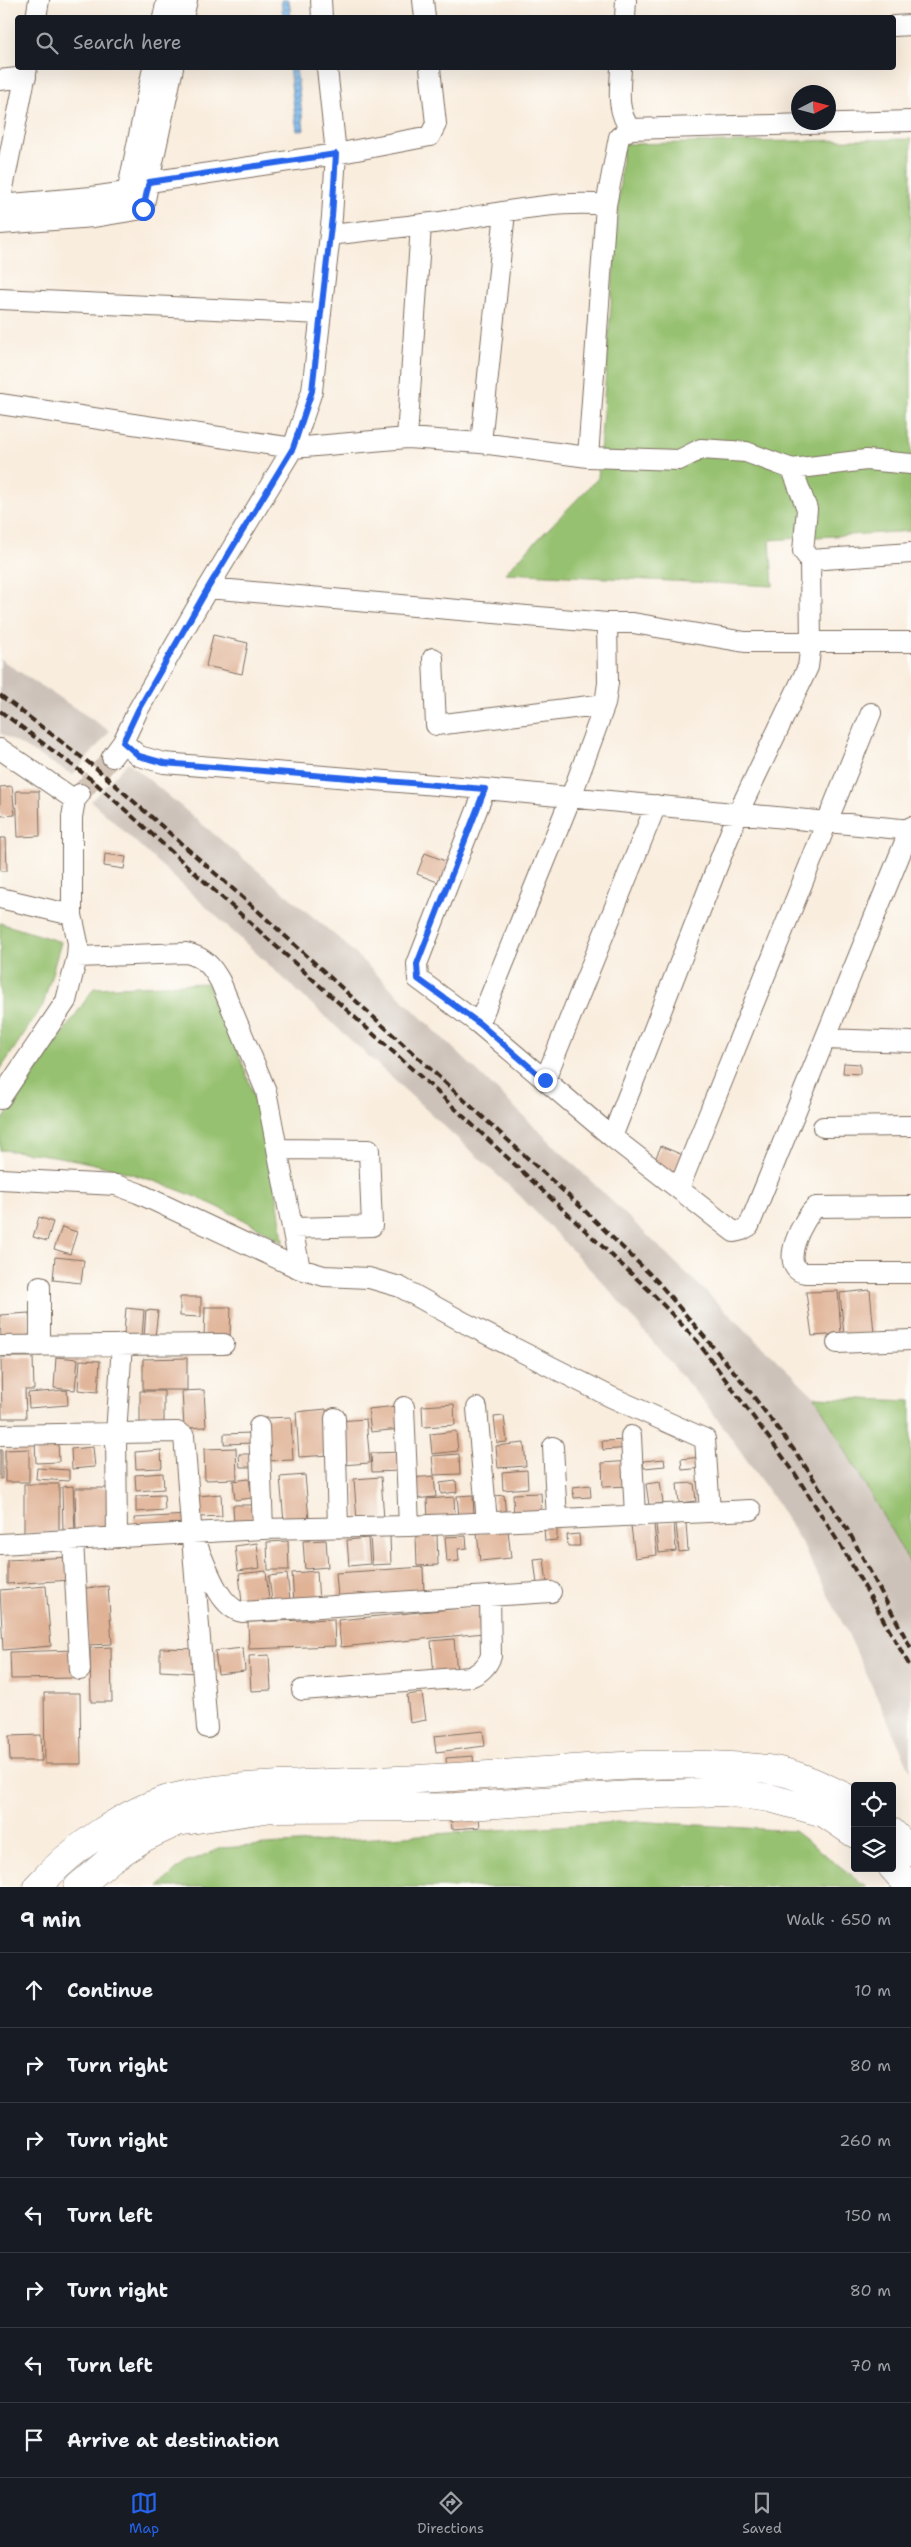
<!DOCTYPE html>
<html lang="en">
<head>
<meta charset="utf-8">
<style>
	:root { --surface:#171b24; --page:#242831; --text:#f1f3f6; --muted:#9ea1a6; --line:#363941; --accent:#2563eb }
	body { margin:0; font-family:"Shantell Sans",sans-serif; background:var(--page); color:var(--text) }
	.controls { position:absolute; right:15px; bottom:15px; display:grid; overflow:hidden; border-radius:5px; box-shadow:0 5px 20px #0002 }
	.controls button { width:45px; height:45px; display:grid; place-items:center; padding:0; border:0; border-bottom:1px solid var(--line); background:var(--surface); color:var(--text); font:25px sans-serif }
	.compass { position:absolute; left:791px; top:85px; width:45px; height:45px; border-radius:50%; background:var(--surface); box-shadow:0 5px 20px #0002; rotate:84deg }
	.stop { position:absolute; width:15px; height:15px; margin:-11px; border:4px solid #2563eb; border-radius:50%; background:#fff }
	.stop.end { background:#2563eb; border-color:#fff; box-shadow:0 1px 5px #0008 }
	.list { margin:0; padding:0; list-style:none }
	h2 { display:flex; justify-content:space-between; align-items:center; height:65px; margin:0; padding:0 20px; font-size:21px }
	h2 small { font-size:16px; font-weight:400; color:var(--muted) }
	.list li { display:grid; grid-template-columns:32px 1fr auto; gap:15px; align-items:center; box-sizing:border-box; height:75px; padding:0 20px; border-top:1px solid var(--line) }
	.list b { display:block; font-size:19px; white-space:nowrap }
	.list em { font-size:16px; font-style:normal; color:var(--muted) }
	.icon { flex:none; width:28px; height:28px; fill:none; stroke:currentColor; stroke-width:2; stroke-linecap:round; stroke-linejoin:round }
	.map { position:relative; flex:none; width:911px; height:1887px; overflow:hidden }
	.search { position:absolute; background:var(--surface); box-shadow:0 5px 20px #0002; left:15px; right:15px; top:15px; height:55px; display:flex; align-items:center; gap:12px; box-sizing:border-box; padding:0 18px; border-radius:5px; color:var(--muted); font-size:19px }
	.sheet { height:590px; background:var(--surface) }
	nav { display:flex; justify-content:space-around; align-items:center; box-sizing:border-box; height:70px; border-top:1px solid var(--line); background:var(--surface); font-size:14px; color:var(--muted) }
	nav a { display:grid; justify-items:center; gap:2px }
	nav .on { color:var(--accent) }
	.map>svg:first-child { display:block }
	.railway { fill:#cdc2b9 }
	.green { fill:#96c16f; stroke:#687646 }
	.water { fill:url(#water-rules); stroke:#5a7085 }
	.building { fill:#e0b397 }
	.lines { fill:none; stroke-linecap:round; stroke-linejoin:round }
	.minor-tunnel { stroke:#d3c6b8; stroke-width:20; stroke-dasharray:20 10; stroke-linecap:butt }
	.minor-casing { stroke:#7e6e61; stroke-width:22 }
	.highway-casing { stroke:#7e6e61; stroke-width:29 }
	.minor { stroke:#fff; stroke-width:20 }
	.highway { stroke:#fff; stroke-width:28 }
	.rail { stroke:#3b2a1e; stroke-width:4; stroke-dasharray:8 4; stroke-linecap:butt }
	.route { stroke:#2563eb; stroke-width:6 }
</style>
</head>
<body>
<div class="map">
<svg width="911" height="1887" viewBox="0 0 911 1887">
	<defs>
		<pattern id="water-rules" width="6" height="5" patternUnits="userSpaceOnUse" patternTransform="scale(1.25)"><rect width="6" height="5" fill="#79b7ec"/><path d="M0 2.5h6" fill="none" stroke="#6495bf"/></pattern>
	</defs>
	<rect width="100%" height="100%" fill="#fdfcf7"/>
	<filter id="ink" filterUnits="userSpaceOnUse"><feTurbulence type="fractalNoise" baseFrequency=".02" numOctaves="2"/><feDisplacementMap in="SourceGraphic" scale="10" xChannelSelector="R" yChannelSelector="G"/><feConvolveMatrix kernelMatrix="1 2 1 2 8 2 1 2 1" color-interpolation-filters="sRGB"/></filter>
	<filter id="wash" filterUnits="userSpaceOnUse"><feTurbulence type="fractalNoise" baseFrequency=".0096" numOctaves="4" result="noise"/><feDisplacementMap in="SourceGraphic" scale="20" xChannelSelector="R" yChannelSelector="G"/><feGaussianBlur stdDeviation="1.12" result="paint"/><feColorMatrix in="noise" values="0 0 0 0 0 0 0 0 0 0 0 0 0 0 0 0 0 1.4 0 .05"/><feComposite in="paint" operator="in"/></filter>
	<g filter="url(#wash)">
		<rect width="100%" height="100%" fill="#f9edde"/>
		<path class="railway" d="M0,659l110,72 -37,44 -73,-42z
			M128,762l215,180 472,455 96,168v207l-61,-134 -48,-94 -28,-45 -57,-81 -112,-133 -85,-89 -429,-395z"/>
		<path class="green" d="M911,139v392l-141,9 3,46 -268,-13 93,-95 25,-334z
			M0,923l61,19 -18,63 -43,65z
			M207,983c43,84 66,165 76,259 -87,-53 -181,-85 -283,-92v-26l94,-136z
			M815,1397l96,4v164z
			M635,1821l159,10 73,56h-709l25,-23 38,-16z"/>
		<path class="water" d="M281,0h8l2,17h-8z
			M289,68h7l8,62 -7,1z"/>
		<g id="blocks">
			<path class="building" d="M213,635l35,8 -6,31 -36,-8z
				M12,786l3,29 -15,1v-29z
				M16,791h23l1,45 -22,1z
				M0,838h6l1,33h-7z
				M425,853l28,11 -8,21 -28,-11z
				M105,854l21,3 -2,12 -20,-3z
				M844,1063l16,1v10l-17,-1z
				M661,1146l24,10 -10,26 -23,-16z
				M39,1217l14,5 -6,19 -14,-4z
				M62,1227l15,5 -7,22 -16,-5z
				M55,1257l29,3 -3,23 -28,-3z
				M870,1290l4,43 -30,2 -4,-42z
				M838,1291l3,43 -29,2 -6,-44z
				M180,1297h21v20l-21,-1z
				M205,1307h26l-1,31h-26z
				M126,1308l18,2 -2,26 -18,-2z
				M146,1310l12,1 -3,26h-11z
				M29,1313l2,22 -30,3 -1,-23z
				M1,1357h32l1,33h-9l1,28h-24z
				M56,1357l22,2 -3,31 -21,-2z
				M187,1358v32h-44v-31z
				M80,1360l20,1 -2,31 -20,-2z
				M67,1390l1,15 -39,3 -1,-15z
				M204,1390l2,37 -22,1 -2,-37z
				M140,1391h24v34h-24z
				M454,1404l1,21 -32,2 -1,-21z
				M397,1406l3,23 -29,3 -3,-23z
				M326,1409l4,46 -31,2 -3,-45z
				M504,1416l3,26 -10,1 -3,-26z
				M291,1417l2,43 -27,1 -2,-43z
				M366,1419l4,44 -29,2 -3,-44z
				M456,1431l2,20 -26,3 -2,-20z
				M251,1433l1,10 -28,1v-10z
				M58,1440l1,22 -23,1 -1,-22z
				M631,1440v8l-28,2 -1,-9z
				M524,1443l2,23 -28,2 -2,-22z
				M93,1447l2,20 -23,2 -1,-20z
				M236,1448l1,31 -32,1 -1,-31z
				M29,1449v33h-24v-32z
				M0,1450h2v29h-2z
				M161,1450l1,18 -26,1 -1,-17z
				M402,1452v19l-30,1 -1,-19z
				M239,1454h15l1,13h-15z
				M459,1454l1,20 -26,1 -2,-19z
				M703,1457v11l-21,2 -1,-11z
				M664,1459l1,7 -21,2 -1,-7z
				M632,1461l1,25 -30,1 -1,-24z
				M37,1468l32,2v11l-33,-2z
				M527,1470l1,18 -25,2 -1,-18z
				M163,1473l1,16 -28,2 -1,-16z
				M305,1475l4,45 -25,2 -4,-45z
				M434,1476l2,21 -24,2 -1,-21z
				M381,1477l3,42 -27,2 -3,-42z
				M249,1479l3,19 -17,2 -2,-19z
				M456,1481l1,11 -16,2 -1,-11z
				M660,1482l3,21 -14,2 -3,-21z
				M694,1483l2,18 -17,2 -2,-19z
				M24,1484h35v49h-35z
				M590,1485l1,12 -17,1 -1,-11z
				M73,1486l2,46h-12l-1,-45z
				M75,1488h40v45h-39z
				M541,1493l1,22 -28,2 -1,-23z
				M221,1494l1,22 -23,1 -1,-21z
				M164,1495l1,15 -29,2v-16z
				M473,1495l1,21 -15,1 -2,-21z
				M504,1495l2,21 -11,1 -1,-21z
				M454,1497l1,20 -27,2 -1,-20z
				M233,1505h19l1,20h-19z
				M188,1515v12l-53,3 -1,-12z
				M674,1522l2,29 -17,2 -3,-29z
				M686,1523l2,28 -9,1 -3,-28z
				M654,1524l3,31 -22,3 -4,-32z
				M544,1527h13v13l-12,1z
				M508,1530l3,28 -31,3 -3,-28z
				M579,1534l1,12h-12l-1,-11z
				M416,1535h21l1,30 -21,1z
				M390,1536l1,28 -19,1 -2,-28z
				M466,1536l1,12 -9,1 1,12 -12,1 -2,-25z
				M368,1538l2,26 -21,2 -2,-26z
				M326,1540l2,27 -23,2 -2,-28z
				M288,1541l1,29h-21l-1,-28z
				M257,1543l3,25 -22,3 -3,-25z
				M72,1557v23l-65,4v-24z
				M544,1558l3,26 -10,1 -3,-26z
				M423,1567l1,26 -86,5 -2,-25z
				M266,1571l3,29 -27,3 -3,-29z
				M317,1571l2,32 -25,1 -2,-31z
				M287,1574l3,26 -18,1 -3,-25z
				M46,1586l5,60 -48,4 -3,-60z
				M108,1586l4,58 -24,1 -3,-57z
				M482,1606l2,27 -143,14 -3,-27z
				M334,1619l1,27 -86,3 -1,-27z
				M454,1639l3,34 -23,2 -3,-34z
				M111,1647l1,55h-21l-1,-54z
				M160,1648l38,1 -1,24 -37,-2z
				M243,1648l2,23 -27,3 -3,-23z
				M76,1650l1,28 -66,1 -1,-27z
				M269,1655l2,35 -20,1 -2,-35z
				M44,1693h36l1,71h-36z
				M422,1693l4,27 -16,3 -3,-28z
				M483,1731l2,15 -49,6 -2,-16z
				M41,1735l1,26h-32l-1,-25z
				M473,1756l7,71 -28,2 -6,-71z"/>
		</g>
	</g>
	<g filter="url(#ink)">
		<use href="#blocks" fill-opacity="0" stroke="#7e6e61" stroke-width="1"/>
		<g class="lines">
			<path class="minor-tunnel" d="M80,794l32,-37"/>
			<defs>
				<path id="minor" d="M321,0l1,18
					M423,0l2,18
					M36,18l3,-18
					M163,18l4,-18
					M183,18l4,-18
					M625,18l1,-18
					M894,26l17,-1
					M0,80l26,-3
					M630,129l281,-8
					M149,182l187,-28 94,-18 6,-12 -6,-56
					M0,203l27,-135
					M125,203l28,-135
					M0,205l92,-8 55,-8
					M0,224l94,-7 49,-8 30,-141
					M330,235c42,-5 83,-9 125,-15 49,-8 102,-20 151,-15
					M0,299l321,15
					M0,404l293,44 114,-10 74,5 107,14 91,3 22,-11 45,3 46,17 74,-9 45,4
					M407,438l14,-213
					M481,443l24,-231
					M588,457l18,-252 13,-68 11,-8c-14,-20 -10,-38 -9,-61
					M810,560l101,-7
					M208,588l399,35h26l112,19h166
					M433,658l3,67 169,-21
					M123,742l16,14 25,7 321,26 426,41
					M0,749l75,51
					M112,757l11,-15 15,-32 70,-122 85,-140 19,-57 20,-174 4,-63 -9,-86
					M485,789l-68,175 1,15 61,45 133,113 122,95 8,-2 7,-4 162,-399
					M0,898l72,17
					M77,957l109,-4c18,4 25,12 34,28l46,110 34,178
					M479,1024l92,-227 34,-93 3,-21 -1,-60
					M825,1039l86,3
					M545,1080l111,-275
					M0,1099l66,-98 11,-44 1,-14 -6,-28v-98l3,-17 5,-6
					M823,1127l88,-1
					M612,1137l126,-324 70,-146 3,-23 -1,-84 -7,-9 4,-42 -15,-40
					M278,1149l91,1 3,76 -79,2
					M0,1179l116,6 22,8 162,76 24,7 45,2 31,9 65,36 146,74 94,42 5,73
					M679,1188l192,-475
					M911,1206l-95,1c-13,11 -39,61 -11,66h106
					M837,1343l74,-3
					M0,1346l224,-2
					M40,1346v-60
					M404,1407l5,119
					M477,1408l10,114
					M335,1418l3,110
					M259,1427l4,102
					M0,1435l177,-3 7,4 23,292
					M631,1436l4,80
					M553,1447l4,72
					M117,1538l-1,-104 6,-90
					M73,1540l7,130
					M0,1544l263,-15 146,-3 342,-16
					M197,1545c9,20 22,63 45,67l309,-20
					M302,1690l168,-13c10,-4 17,-10 21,-21l-1,-60"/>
				<path id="highway" d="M892,1832l19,20
					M892,1867l18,20
					M37,1887c34,-38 90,-78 139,-90 42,-10 85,-11 128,-13 50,-2 100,-4 150,-7 103,-5 209,-20 313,-8 31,4 60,19 88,33
					M78,1887l33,-28 34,-22 32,-15 95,-14 183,-1 175,-12 95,-3 45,6 54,15 31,21"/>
			</defs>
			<use href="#minor" class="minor-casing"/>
			<use href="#highway" class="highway-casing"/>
			<use href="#minor" class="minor"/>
			<use href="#highway" class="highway"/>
			<path class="rail" d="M0,695l97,74 162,143 324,297 74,72 84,99 56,74 52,78 62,116
				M0,711l92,69 340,307 220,206 45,48 97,131 50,79 67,117"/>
		</g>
	</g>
	<g class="lines" filter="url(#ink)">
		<path class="route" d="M143,209l6,-27 187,-28 -4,63 -20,174 -19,57 -85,140 -70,122 -15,32 16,14 25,7 321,26 -68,175 1,15 62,45 65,56"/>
	</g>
</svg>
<div class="controls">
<button><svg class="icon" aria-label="locate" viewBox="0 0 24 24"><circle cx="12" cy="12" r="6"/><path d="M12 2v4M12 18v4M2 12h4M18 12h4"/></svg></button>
<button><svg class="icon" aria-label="layers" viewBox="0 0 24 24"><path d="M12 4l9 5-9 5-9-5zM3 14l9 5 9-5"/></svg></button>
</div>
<svg class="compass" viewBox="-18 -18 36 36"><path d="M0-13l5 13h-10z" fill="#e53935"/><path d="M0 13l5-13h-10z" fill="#9ea1a6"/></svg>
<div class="stop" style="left:143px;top:209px"></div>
<div class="stop end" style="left:545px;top:1080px"></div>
<div class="search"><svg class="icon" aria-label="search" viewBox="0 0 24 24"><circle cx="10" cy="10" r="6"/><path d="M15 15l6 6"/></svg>Search here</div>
</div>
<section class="sheet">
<h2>9 min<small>Walk · 650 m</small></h2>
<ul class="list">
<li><svg class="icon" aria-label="ahead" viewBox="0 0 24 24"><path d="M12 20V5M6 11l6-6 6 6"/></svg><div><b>Continue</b></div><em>10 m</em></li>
<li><svg class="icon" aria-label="right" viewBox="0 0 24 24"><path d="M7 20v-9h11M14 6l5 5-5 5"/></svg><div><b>Turn right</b></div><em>80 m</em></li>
<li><svg class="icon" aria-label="right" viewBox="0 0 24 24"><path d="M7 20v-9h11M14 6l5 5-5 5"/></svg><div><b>Turn right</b></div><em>260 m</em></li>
<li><svg class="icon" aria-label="left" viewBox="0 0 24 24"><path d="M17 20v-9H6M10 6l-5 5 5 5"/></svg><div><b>Turn left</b></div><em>150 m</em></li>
<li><svg class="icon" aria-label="right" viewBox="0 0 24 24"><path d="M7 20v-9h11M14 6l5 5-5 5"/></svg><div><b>Turn right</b></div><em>80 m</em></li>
<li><svg class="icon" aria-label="left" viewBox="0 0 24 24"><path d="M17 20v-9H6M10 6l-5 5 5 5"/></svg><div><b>Turn left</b></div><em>70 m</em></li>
<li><svg class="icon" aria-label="arrive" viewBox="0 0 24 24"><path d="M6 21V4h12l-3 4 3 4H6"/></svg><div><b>Arrive at destination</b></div></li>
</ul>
</section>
<nav>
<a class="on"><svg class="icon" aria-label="map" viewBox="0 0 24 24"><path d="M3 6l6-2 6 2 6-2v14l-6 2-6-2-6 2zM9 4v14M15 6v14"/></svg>Map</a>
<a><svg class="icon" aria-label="directions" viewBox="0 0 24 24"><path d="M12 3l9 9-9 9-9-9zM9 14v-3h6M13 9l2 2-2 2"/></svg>Directions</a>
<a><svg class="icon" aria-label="saved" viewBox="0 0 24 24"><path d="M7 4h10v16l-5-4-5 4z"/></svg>Saved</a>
</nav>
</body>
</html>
